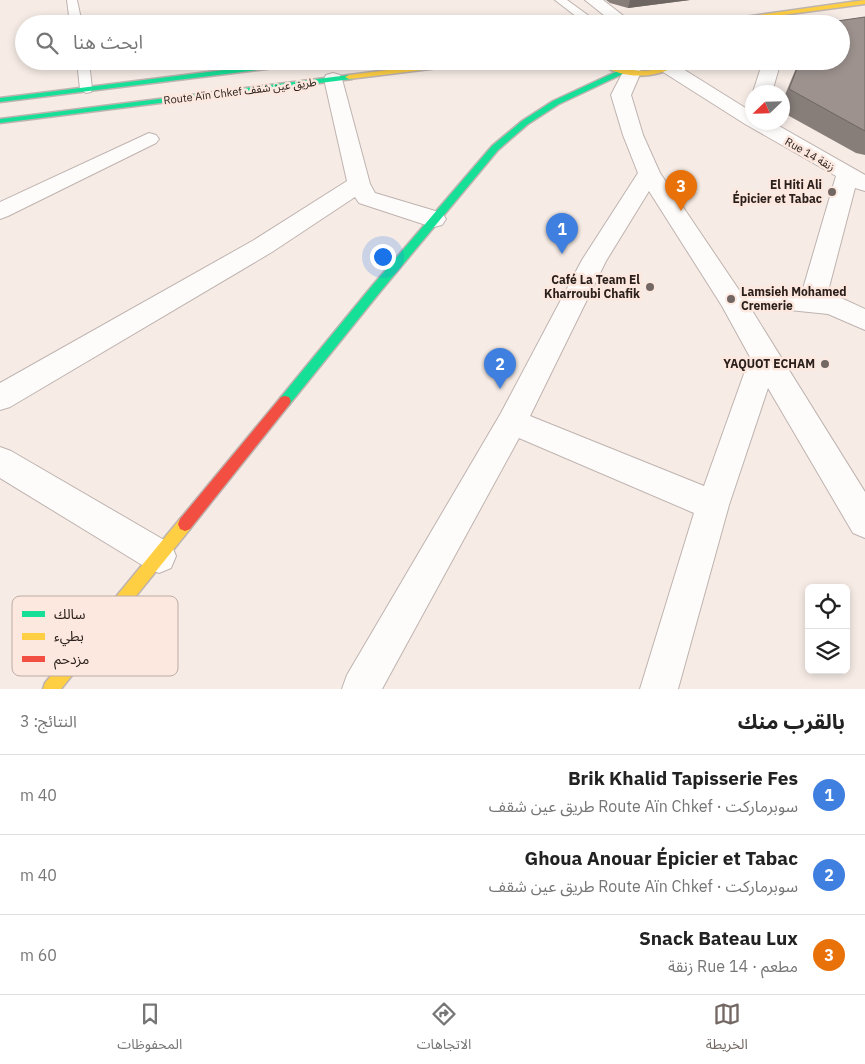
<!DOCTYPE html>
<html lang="ar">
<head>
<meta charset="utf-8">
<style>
	:root { --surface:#fff; --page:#f2f2f2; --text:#222; --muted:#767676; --line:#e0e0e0; --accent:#726762 }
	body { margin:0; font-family:"IBM Plex Sans","Noto Sans Arabic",sans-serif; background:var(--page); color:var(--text); direction:rtl }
	.controls { position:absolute; right:15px; bottom:15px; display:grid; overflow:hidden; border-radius:8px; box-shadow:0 2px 8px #0003 }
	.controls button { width:45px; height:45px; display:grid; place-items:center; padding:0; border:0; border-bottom:1px solid var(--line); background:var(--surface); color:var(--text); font:25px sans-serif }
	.compass { position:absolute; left:745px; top:85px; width:45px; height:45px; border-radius:50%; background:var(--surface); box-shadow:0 2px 8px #0003; rotate:247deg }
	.you { position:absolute; left:382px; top:256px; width:18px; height:18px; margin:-12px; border:4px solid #fff; border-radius:50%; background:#1a73e8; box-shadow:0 0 0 8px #1a73e833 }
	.badge { display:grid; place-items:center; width:32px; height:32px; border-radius:50%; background:var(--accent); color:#fff; font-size:16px; font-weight:700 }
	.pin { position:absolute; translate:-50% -41px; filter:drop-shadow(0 1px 2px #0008) }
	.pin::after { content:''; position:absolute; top:26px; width:18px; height:15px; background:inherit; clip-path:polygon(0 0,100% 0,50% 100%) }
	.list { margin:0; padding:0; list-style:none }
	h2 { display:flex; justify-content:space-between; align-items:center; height:65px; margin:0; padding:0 20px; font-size:21px }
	h2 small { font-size:16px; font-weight:400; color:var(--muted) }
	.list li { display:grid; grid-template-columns:32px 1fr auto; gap:15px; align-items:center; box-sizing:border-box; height:80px; padding:0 20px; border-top:1px solid var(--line) }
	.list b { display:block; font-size:19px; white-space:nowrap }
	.list p { margin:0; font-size:16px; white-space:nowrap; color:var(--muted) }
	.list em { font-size:16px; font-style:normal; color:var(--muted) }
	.icon { flex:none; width:28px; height:28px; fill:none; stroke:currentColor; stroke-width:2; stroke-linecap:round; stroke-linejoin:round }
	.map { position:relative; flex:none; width:865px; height:689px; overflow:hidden; direction:ltr }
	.search { position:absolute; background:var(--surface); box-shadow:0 2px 8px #0003; left:15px; right:15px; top:15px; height:55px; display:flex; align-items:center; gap:12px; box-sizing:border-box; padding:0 18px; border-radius:28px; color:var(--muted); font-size:19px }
	.sheet { height:305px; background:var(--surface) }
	nav { display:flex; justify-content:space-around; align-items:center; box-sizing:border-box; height:70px; border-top:1px solid var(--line); background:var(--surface); font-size:14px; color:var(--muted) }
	nav a { display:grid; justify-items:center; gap:2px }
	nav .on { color:var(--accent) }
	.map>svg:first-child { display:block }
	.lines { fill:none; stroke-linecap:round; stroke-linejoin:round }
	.lane-casing { stroke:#beb3af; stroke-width:2 }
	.street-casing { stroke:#beb3af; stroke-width:2 }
	.fast-casing { stroke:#beb3af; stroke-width:3 }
	.slow-casing { stroke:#beb3af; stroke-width:3 }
	.jam-casing { stroke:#beb3af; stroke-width:3 }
	.lane { fill:#fefcfb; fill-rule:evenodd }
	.street { fill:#fefcfb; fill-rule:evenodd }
	.fast { fill:#16e098; fill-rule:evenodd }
	.slow { fill:#ffcf43; fill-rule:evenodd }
	.jam { fill:#f24e42; fill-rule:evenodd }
	.wall { fill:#877e7a }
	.shaded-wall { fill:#6e6663 }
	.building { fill:#9d928e; stroke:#6e6663 }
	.poi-dot { fill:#726762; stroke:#fce8df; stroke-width:2 }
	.labels { text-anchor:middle; stroke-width:5; stroke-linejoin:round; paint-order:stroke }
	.far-street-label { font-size:11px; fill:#2b201b; stroke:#fce8df }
	.poi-label { font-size:12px; font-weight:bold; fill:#2b201b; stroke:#fce8df; text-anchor:end }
	.key { fill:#fce8df; stroke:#bdaca4; stroke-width:1 }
	.key-label { font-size:14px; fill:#2b201b }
</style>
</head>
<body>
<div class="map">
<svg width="865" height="689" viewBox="0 0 865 689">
	<rect width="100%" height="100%" fill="#f6ebe5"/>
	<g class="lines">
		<defs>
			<path id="lane" d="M67,0h10l5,24h-12z
				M555,0h12l33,24h-14z
				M77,61h12l3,28 -1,3 -5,1 -6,-4z"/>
			<path id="street" d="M585,0h18l31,24h-19z
				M763,61h18l-9,31h-19z
				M669,63l6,1 77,48v10h20l93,53v16l-10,-3 -28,107 14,3 24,11v21l-37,-16 -48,-5h-29l114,183v46l-12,-5 -85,-145 -39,117 -51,184h-38l54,-176 -175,-75 -137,251h-40l5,-14 154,-262 81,-153 56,-87 -15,-38 -12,-40 14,-27 7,-2 7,2 2,4 -10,23 12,40 17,38 79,117 41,-1 22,3 34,-116 -91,-52 -82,-52 -3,-4 3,-4zM649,191l73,115 28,51 -46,129 -174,-70 76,-155z
				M333,73l7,2 2,4 28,105 5,9 67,20 4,6 -4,6 -8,2 -8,-2 -67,-22 -4,-6 -83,55 -262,155 -10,3v-27l254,-143 93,-59 -23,-102 2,-4z
				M149,133l7,2 3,4 -3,4 -148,73 -8,3v-17z
				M0,447l11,4 160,93 5,12 -5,12 -12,5 -12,-5 -147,-90z"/>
			<path id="fast" d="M295,61h24l-4,2 -315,39v-4z
				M578,61h23l8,3 -4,2z
				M622,69l7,2 -70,33 -31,20 -30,26 -118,142 -91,113 -4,1 -4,-1 -2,-4 2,-4 91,-111 120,-140 30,-25 31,-20z
				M349,75l4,2 -1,2 -352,44v-4z"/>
			<path id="slow" d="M865,0v4l-150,20h-20z
				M459,61h24l-4,2 -130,16 -4,-2 4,-2z
				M672,61h9c-18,18 -56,19 -77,5l4,-2c22,6 44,13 64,-3z
				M185,517l5,2 2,5 -2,5 -129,160h-18l2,-6 135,-164z"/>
			<path id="jam" d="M285,396l4,1 2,4 -2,4 -99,124 -5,2 -5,-2 -2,-5 2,-5 101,-122z"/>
		</defs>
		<use href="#lane" class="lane-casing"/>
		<use href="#street" class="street-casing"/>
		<use href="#fast" class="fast-casing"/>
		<use href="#slow" class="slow-casing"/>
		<use href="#jam" class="jam-casing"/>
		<use href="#lane" class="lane"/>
		<use href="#street" class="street"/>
		<use href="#fast" class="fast"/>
		<use href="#slow" class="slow"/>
		<use href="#jam" class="jam"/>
	</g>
	<path class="wall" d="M606,0h84l-62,8 -18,-5z
		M865,17v138l-9,-2 -74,-41v-10l17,-41h42z"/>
	<path class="shaded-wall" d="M630,0h60l-62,8z"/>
	<path class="building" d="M865,17v114l-76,-42 11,-28h41v-37h-25z"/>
	<g class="poi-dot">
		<circle cx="832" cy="192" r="5"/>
		<circle cx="650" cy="287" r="5"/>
		<circle cx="731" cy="299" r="5"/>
		<circle cx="825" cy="364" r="5"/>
	</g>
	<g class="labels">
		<g class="far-street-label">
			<text transform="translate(240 91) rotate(-7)" y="4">Route Aïn Chkef طريق عين شقف</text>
			<text transform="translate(810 154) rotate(30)" y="4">Rue 14 زنقة</text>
		</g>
		<g class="poi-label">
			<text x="822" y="189">El Hiti Ali<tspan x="822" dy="14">Épicier et Tabac</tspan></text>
			<text x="640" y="284">Café La Team El<tspan x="640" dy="14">Kharroubi Chafik</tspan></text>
			<text x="741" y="296" text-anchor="start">Lamsieh Mohamed<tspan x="741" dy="14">Cremerie</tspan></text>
			<text x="815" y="368">YAQUOT ECHAM</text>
		</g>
	</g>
	<rect x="12" y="596" width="166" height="80" rx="8" class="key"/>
	<rect x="22" y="611" width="23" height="6" fill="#16e098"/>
	<rect x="22" y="633" width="23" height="7" fill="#ffcf43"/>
	<rect x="22" y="656" width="23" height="6" fill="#f24e42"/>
	<g class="key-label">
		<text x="54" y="619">سالك</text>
		<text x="54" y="641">بطيء</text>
		<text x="54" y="664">مزدحم</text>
	</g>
</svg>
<div class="controls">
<button><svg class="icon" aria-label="locate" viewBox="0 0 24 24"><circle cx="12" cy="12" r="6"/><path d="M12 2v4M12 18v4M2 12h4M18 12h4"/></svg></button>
<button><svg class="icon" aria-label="layers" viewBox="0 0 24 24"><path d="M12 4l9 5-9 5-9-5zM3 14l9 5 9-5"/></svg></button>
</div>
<svg class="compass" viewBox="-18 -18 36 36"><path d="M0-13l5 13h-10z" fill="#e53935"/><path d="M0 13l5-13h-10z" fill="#767676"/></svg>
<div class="you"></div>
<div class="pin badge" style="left:562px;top:254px;background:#3f7fe0">1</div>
<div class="pin badge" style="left:500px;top:389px;background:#3f7fe0">2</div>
<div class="pin badge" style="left:681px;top:211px;background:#e8710a">3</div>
<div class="search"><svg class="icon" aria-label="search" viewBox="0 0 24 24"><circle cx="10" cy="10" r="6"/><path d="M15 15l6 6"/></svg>ابحث هنا</div>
</div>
<section class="sheet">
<h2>بالقرب منك<small>النتائج: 3</small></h2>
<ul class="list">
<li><span class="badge" style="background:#3f7fe0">1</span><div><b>Brik Khalid Tapisserie Fes</b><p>سوبرماركت · Route Aïn Chkef طريق عين شقف</p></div><em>40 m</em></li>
<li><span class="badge" style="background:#3f7fe0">2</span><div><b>Ghoua Anouar Épicier et Tabac</b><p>سوبرماركت · Route Aïn Chkef طريق عين شقف</p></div><em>40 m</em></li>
<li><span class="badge" style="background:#e8710a">3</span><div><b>Snack Bateau Lux</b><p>مطعم · Rue 14 زنقة</p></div><em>60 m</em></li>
</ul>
</section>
<nav>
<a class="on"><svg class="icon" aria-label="map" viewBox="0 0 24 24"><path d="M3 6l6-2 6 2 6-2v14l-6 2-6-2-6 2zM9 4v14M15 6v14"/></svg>الخريطة</a>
<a><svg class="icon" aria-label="directions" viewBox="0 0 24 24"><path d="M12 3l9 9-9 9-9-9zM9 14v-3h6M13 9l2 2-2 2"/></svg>الاتجاهات</a>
<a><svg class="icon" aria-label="saved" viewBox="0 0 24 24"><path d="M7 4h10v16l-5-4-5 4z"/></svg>المحفوظات</a>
</nav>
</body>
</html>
